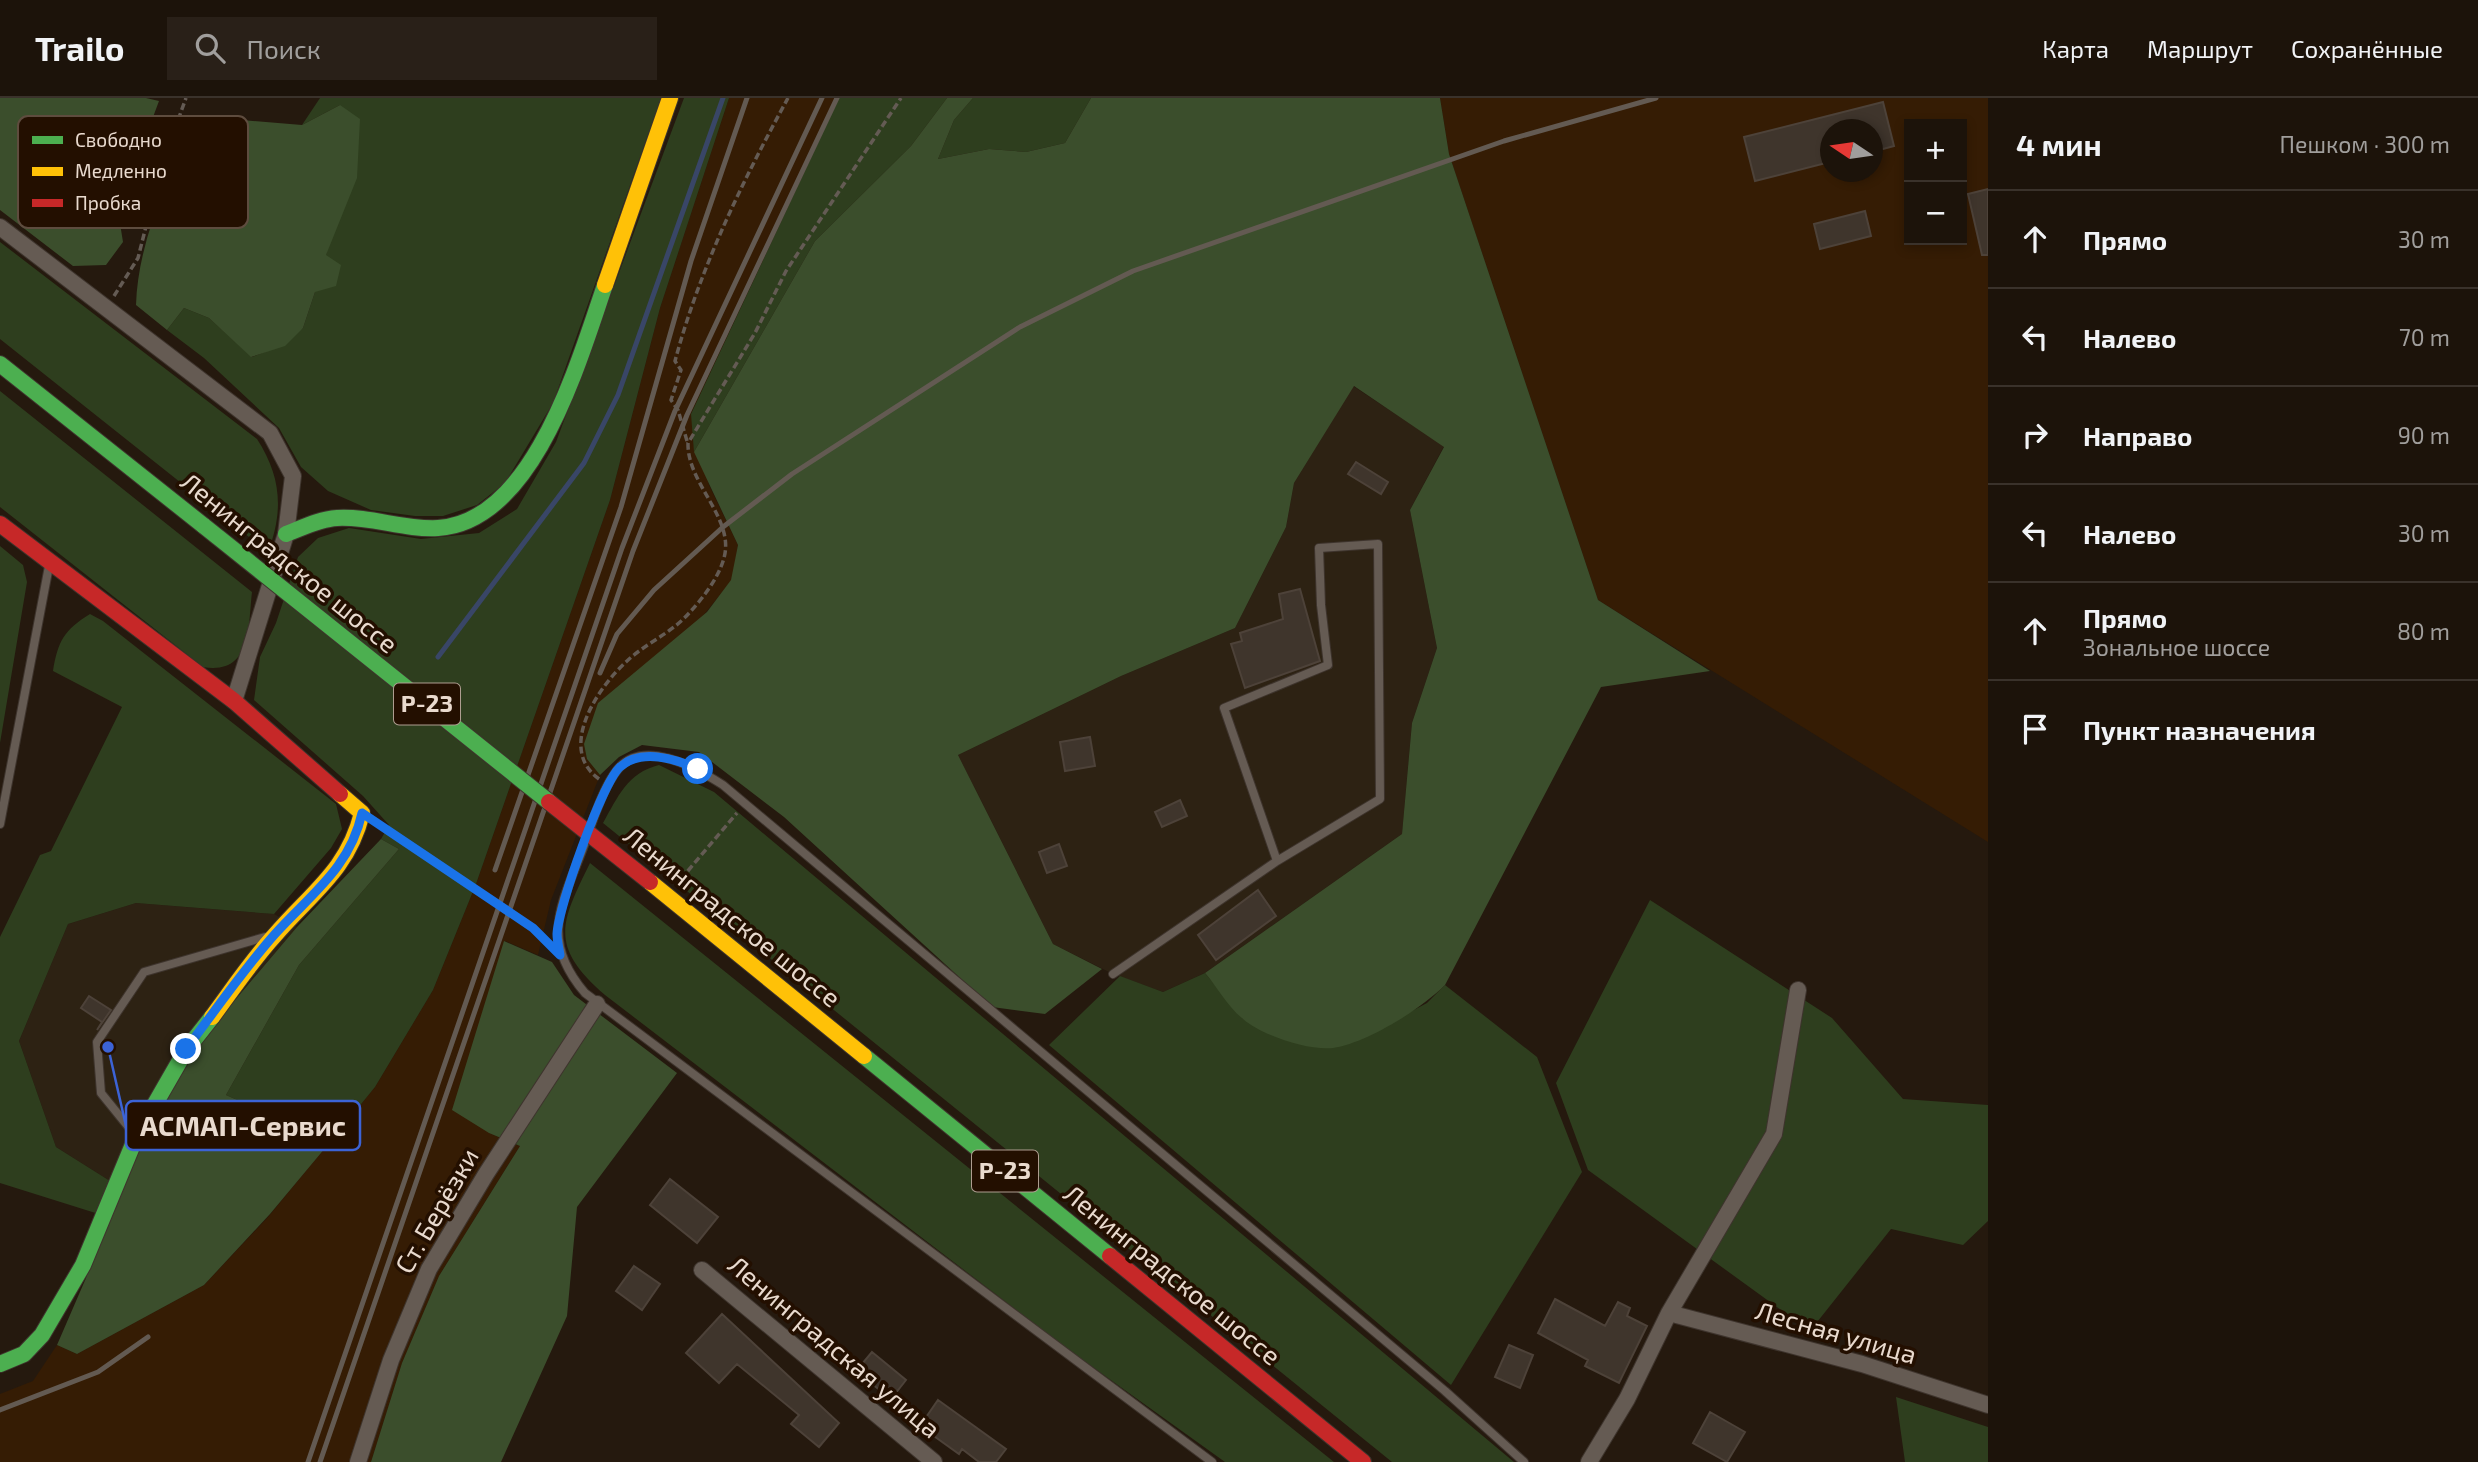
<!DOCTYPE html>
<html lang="ru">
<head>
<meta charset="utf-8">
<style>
	:root { --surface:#1c130a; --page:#292018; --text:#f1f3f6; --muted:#a09e9c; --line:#3a322b }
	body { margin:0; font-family:"Exo 2",sans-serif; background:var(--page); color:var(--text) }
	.controls { position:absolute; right:21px; top:21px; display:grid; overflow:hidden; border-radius:0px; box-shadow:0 4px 10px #0003 }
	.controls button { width:63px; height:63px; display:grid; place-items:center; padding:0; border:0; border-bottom:2px solid var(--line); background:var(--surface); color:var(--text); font:35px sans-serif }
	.compass { position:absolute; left:1820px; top:21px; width:63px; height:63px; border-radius:50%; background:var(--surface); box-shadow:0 4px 10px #0003; rotate:283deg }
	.stop { position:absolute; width:21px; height:21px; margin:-16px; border:5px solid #1a73e8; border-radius:50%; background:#fff }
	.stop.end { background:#1a73e8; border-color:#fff; box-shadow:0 2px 7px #0008 }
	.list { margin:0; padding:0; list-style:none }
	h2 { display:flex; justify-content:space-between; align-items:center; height:91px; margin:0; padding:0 28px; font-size:30px }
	h2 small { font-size:23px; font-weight:400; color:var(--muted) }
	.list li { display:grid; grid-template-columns:46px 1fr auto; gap:21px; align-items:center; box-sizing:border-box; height:98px; padding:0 28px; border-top:2px solid var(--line) }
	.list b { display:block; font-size:26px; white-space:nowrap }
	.list p { margin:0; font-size:23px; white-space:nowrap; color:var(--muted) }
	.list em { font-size:23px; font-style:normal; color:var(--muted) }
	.icon { flex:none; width:38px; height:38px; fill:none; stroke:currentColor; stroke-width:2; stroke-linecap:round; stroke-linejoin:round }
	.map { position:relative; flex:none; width:1988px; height:1364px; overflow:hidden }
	header { display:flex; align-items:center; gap:42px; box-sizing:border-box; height:98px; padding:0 35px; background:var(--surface); border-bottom:2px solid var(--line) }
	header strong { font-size:33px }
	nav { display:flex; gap:38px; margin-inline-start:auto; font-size:24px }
	.search { width:490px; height:63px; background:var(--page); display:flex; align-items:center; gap:18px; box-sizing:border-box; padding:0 24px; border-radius:0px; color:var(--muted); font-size:26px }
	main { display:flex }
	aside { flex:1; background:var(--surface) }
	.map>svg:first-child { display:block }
	.commercial { fill:#2d2213 }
	.built { fill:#351c04; fill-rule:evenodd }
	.green { fill:#2e3e1e }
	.forest { fill:#3b4e2c }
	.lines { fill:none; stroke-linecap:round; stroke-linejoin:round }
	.stream { stroke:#394667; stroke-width:5 }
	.building { fill:#3f352c; stroke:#4d4239; stroke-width:2 }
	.lane-casing { stroke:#3e342d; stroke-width:10 }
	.street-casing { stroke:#3e342d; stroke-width:18 }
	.fast-casing { stroke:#3e342d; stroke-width:18 }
	.slow-casing { stroke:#3e342d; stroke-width:18 }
	.jam-casing { stroke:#3e342d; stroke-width:18 }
	.path { stroke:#645b54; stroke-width:3.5; stroke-dasharray:7 3.5; stroke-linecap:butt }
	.lane { stroke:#655b53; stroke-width:8 }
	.street { stroke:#655b53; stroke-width:16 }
	.fast { stroke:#4caf50; stroke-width:16 }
	.slow { stroke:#ffc107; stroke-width:16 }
	.jam { stroke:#c62828; stroke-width:16 }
	.rail { stroke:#635a52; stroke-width:5 }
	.fast-bridge-casing { stroke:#3e342d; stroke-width:18; stroke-linecap:butt }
	.jam-bridge-casing { stroke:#3e342d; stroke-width:18; stroke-linecap:butt }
	.fast-bridge { stroke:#4caf50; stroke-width:16 }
	.jam-bridge { stroke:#c62828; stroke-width:16 }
	.route { stroke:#1a73e8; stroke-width:9 }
	.labels { text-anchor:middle; stroke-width:7; stroke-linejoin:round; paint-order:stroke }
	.shield { fill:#230f00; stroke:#ae9d90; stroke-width:2 }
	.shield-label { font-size:24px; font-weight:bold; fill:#e9dace }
	.street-label { font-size:26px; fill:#e9dace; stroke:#230f00 }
	.key { fill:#230f00; stroke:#5e4c3e; stroke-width:2 }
	.key-label { font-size:19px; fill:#e9dace }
	.leader { fill:none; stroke:#3c63d6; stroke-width:2.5 }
	.callout-dot { fill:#3c63d6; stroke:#230f00; stroke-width:2.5 }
	.callout { fill:#230f00; stroke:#3c63d6; stroke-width:2.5 }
	.callout-label { font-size:28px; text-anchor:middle; font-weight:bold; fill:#e9dace }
</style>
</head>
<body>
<header>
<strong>Trailo</strong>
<div class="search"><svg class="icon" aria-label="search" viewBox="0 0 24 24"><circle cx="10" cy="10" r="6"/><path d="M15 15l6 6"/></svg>Поиск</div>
<nav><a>Карта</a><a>Маршрут</a><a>Сохранённые</a></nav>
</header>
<main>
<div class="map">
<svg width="1988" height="1364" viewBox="0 0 1988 1364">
	<rect width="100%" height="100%" fill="#25190e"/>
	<path class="commercial" d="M1353,288l91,60 -34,64 27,138 -25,75 -10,111 -197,139 -42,19 -50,-18 -60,-30 -95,-189 163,-79 114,-48 51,-101 8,-44z
		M136,805l138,11 23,13 -106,125 -73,134 -62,-39 -37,-106 49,-117z"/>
	<path class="built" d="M729,0h110l-148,316 18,71 29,60 -6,35 -145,179 13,16 -49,125 -13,55 -33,-14 -16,192 31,13 -81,130 -37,87 -31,99h-371v-68l33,-13 24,-36 20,9 127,-69 64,-68 107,-130 58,-97 43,-106 134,-384 50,-192z
		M1440,0h548v744l-390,-242 -149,-446zM1909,26h53v116h-53zM1830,32h42v42h-42z"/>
	<path class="green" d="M320,0h341l-108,305 -48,80 -28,22 -34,11h-28l-44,-6 -43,-19 -27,-24 -22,-39 -75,-70 -37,-28 17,-22 25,10 43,39 13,-5 38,-24 12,-36 14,-48 11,-139 -38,20z
		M684,0h45l-69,210 -50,192 -134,384 -43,106 -58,97 -44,54 -105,-46 73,-130 100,-116 -18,-10 8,-14 -26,-29 -109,-96 6,-43 16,-34 22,-66 20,-19 31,-10 72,11 58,-6 38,-24 39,-67z
		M839,0h108l-36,48 -96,95 -121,211 -3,-38z
		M973,0h118l-26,45 -39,9 -37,-3 -51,10 16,-39z
		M0,144l257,197c24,37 27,71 11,113l-268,-213z
		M0,293l252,201c-4,35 0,83 -49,75l-203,-160z
		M0,448l23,19 4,17 -27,161z
		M90,516l13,7 233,183 6,25 -11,19 -57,66 -138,-11 -68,21 -49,117 37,106 62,39 -13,30 -105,-33v-246l40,-82 11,-4 71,-144 -69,-36c5,-30 11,-41 37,-57z
		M659,667l55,27 800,670h-122l-789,-639c15,-26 24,-50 56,-58z
		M590,765l744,599h-109l-163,-117 -457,-350c-56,-49 -45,-71 -15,-132z
		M1650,802l182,118 71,81 85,6v116l-25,24 -72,-16 -81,102 -222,-161 -32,-87z
		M1205,875l38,46 116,20 68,-36 18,-18 92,72 45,115 -131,213 -402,-340 71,-69 43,16z
		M1896,1299l92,30v35h-83z"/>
	<path class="forest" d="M0,0h146l13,3 -41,110 5,31 -17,23 -33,1 -73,-56z
		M947,0h26l-19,22 -16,39 51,-10 37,3 39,-9 26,-45h349l9,56 149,446 112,71 -109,16 -156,298c-24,24 -78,58 -112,63 -24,3 -72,-13 -90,-29 -15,-12 -26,-32 -38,-46l197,-139 10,-111 25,-75 -27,-138 34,-63 -90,-61 -60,97 -8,44 -51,101 -114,48 -163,79 95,189 49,25 -57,45 -53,-7 -208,-190 -85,-65 -57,-7 -23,12 -19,18 -13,-16 -3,-15 14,-41 109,-91 24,-32 7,-35 -44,-93 121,-211 96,-95z
		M340,7l20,14 -3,59 -31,77 15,10 -5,21 -21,6 -12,36 -18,18 -34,11 -42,-39 -25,-10 -17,22 -31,-25c2,-66 34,-128 57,-189l109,9z
		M381,741l18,10 -100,116 -73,130 105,46 -61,73 -66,71 -127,69 -20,-9 29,-67 19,-62 86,-164 106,-125z
		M504,843l48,21 22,33 103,78 -100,134 -10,109 -66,146h-130l31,-99 37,-87 81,-130 -31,-13 -37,-23z"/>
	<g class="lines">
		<path class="stream" d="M438,559l146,-194 34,-68 105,-297"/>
	</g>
	<path class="building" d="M1883,4l11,44 -22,6v-22h-42v32l-75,19 -11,-44z
		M1988,91v66h-6l-14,-61z
		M1865,113l6,25 -51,13 -6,-25z
		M1356,364l32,20 -7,12 -33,-20z
		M1300,491l20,72 -75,27 -14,-44 11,-3 -2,-8 43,-14 -4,-25z
		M1090,639l5,29 -30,5 -5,-29z
		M1180,702l7,16 -25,11 -7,-15z
		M1059,746l8,22 -20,7 -8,-21z
		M1258,792l18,26 -60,44 -18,-25z
		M89,898l22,14 -14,20 5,-8 -21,-14z
		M670,1081l48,38 -21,26 -47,-38z
		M634,1168l26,18 -18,26 -26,-19z
		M1555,1201l50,27 13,-24 12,6 -3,8 20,10 -28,57 -34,-17 3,-6 -50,-27z
		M722,1216l117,109 -20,24 -28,-23 8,-9 -62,-51 -18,19 -33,-30z
		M1509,1247l24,10 -13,33 -25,-11z
		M872,1254l34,28 -15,19 -35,-28z
		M938,1302l68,49 -10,13h-17l-17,-13 -3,5 -39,-28z
		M1710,1314l35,20 -18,30 -34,-19z"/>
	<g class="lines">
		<defs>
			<path id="lane" d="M0,726l49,-258
				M590,730c7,-19 15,-43 28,-59 26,-31 80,0 105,16l722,606 79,71
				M586,742c-22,61 -49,97 -1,153l627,469
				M1113,876l164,-113 103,-62 -2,-255 -59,4 2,57 7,60 -104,43 53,153
				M135,1037l-34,-42 -4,-51 47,-70 121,-35"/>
			<path id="street" d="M0,129l270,206 23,43 -7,58 -52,167
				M702,1172l232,192
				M1669,1215l193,51 126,41
				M358,1364l33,-102 38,-91 57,-95 111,-170
				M1589,1364l38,-63 42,-86 105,-179 24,-144"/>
			<path id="fast" d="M0,266l204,162
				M286,436c16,-6 33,-15 51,-16 34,-2 67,12 101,10 96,-6 141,-168 167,-243
				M864,958l246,200
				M0,1266l24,-10 18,-19 41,-70 53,-128 50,-87 26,-33"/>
			<path id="slow" d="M605,187l65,-187
				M650,784l214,174
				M212,919c20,-27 40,-57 63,-82 36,-42 73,-65 87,-122l-22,-19"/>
			<path id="jam" d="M0,426l234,177 106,93
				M1110,1158l253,206"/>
		</defs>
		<use href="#lane" class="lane-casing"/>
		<use href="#street" class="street-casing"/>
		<use href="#fast" class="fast-casing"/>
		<use href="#slow" class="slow-casing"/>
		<use href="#jam" class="jam-casing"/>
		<path class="path" d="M114,198l24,-38 23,-91 25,-69
			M687,343l-9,-31 -7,-10 10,-30 -6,-9c25,-93 67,-179 113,-263
			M599,681c-42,-30 -2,-91 28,-118 19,-18 45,-28 63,-49 13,-14 29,-35 34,-54 11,-40 -37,-74 -36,-115l67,-110 31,-62 115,-173
			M378,726l155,104 13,14
			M681,781l56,-66"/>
		<use href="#lane" class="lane"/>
		<use href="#street" class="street"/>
		<use href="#fast" class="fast"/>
		<use href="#slow" class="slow"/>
		<use href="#jam" class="jam"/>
		<path class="rail" d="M600,575l17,-39 37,-44 69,-63 69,-53 228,-147 113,-56 371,-130 152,-43
			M495,772l126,-363 70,-246 56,-163
			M0,1312l98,-38 50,-35
			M308,1364l314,-914 53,-137 147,-313
			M320,1364l313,-911 54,-136 150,-317"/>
		<defs>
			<path id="fast-bridge" d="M204,428l345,276"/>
			<path id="jam-bridge" d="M549,704l101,80"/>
		</defs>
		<use href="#fast-bridge" class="fast-bridge-casing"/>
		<use href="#jam-bridge" class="jam-bridge-casing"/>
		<use href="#fast-bridge" class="fast-bridge"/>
		<use href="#jam-bridge" class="jam-bridge"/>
	</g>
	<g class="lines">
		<path class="route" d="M186,951c29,-38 57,-79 89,-115 35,-39 75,-66 87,-121l171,115 27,27c-1,-7 -3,-14 -3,-21 1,-26 45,-151 63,-167 21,-19 56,-8 78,2"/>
	</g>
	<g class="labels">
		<g class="shield">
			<rect x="394" y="585.5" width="66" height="41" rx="5"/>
			<rect x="972" y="1052.5" width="66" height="41" rx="5"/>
		</g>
		<g class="shield-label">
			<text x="427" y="614">Р-23</text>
			<text x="1005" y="1081">Р-23</text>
		</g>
		<g class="street-label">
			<text transform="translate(289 465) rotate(39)" y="9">Ленинградское шоссе</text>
			<text transform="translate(732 819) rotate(39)" y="9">Ленинградское шоссе</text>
			<text transform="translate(437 1113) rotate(-60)" y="9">Ст. Берёзки</text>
			<text transform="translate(1172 1177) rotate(39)" y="9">Ленинградское шоссе</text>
			<text transform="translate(1836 1235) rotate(16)" y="9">Лесная улица</text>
			<text transform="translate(834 1249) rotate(40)" y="9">Ленинградская улица</text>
		</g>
	</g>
	<rect x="18" y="18" width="230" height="112" rx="10" class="key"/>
	<rect x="32" y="38" width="31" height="8" fill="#4caf50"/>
	<rect x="32" y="69" width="31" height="9" fill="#ffc107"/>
	<rect x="32" y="101" width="31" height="8" fill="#c62828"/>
	<g class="key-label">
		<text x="75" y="49">Свободно</text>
		<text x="75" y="80">Медленно</text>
		<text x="75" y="112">Пробка</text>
	</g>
	<path class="leader" d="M108 949L126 1028"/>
	<circle class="callout-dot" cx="108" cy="949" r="7"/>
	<rect class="callout" x="126" y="1003" width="234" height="49" rx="7"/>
	<g class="callout-label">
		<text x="243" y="1038">АСМАП-Сервис</text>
	</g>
</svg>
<div class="controls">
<button>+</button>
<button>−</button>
</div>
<svg class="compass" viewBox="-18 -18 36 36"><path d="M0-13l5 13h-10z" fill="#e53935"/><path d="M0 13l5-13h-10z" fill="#a09e9c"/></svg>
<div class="stop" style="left:698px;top:671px"></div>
<div class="stop end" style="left:186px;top:951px"></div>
</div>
<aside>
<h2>4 мин<small>Пешком · 300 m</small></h2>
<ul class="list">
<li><svg class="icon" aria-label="ahead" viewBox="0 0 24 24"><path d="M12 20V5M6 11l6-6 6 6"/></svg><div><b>Прямо</b></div><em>30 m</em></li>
<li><svg class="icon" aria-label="left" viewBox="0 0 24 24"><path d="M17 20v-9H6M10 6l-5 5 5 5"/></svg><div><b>Налево</b></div><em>70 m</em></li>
<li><svg class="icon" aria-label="right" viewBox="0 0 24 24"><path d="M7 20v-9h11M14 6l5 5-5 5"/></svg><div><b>Направо</b></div><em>90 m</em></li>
<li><svg class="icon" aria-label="left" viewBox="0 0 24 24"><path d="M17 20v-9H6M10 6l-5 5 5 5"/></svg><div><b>Налево</b></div><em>30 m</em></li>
<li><svg class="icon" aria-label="ahead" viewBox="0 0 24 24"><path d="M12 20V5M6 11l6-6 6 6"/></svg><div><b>Прямо</b><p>Зональное шоссе</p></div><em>80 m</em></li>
<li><svg class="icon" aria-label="arrive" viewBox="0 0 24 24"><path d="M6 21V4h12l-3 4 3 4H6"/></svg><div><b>Пункт назначения</b></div></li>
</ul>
</aside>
</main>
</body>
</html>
